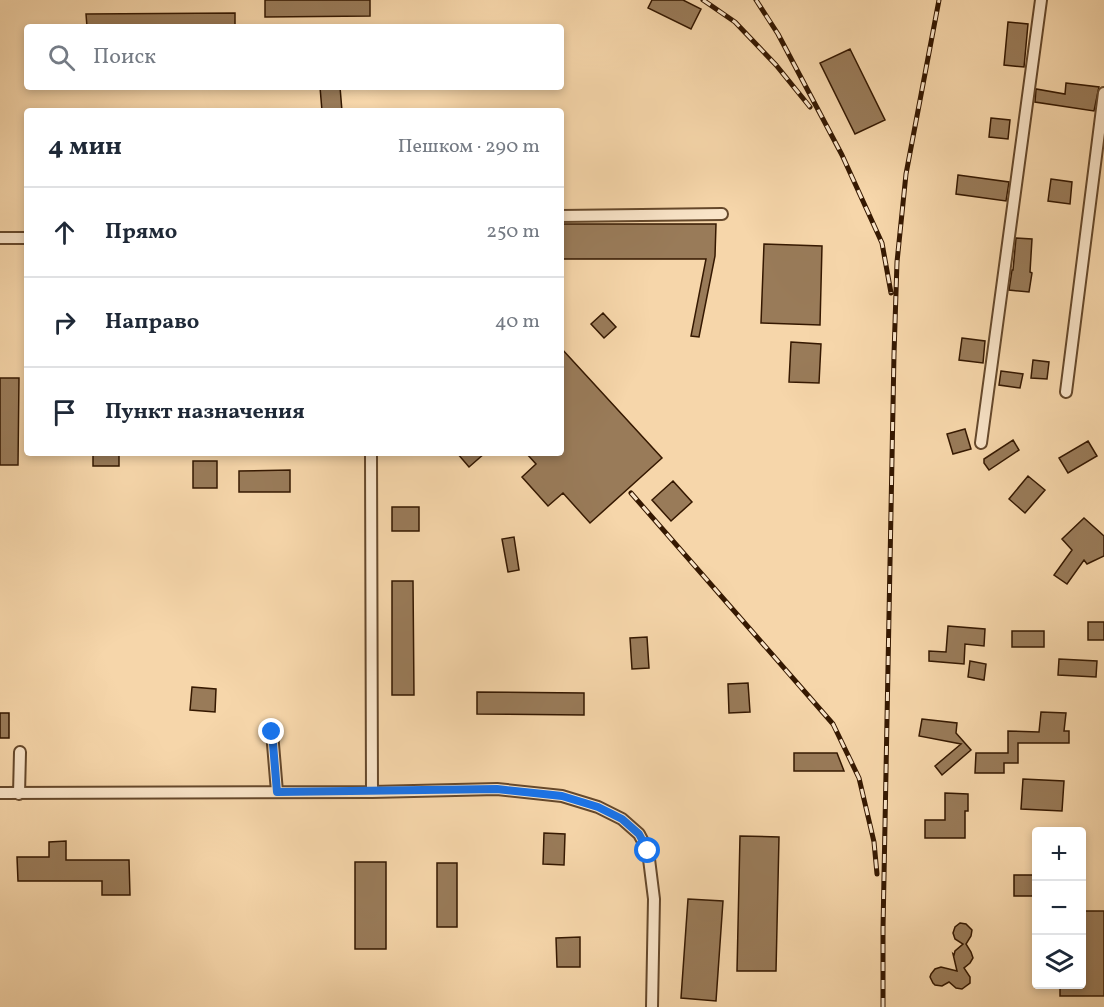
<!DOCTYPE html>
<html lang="ru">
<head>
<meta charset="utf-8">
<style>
	:root { --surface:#fff; --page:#f2f2f3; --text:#1f2937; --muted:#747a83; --line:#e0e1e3 }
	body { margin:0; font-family:Vollkorn,serif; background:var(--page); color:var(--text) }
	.controls { position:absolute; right:18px; bottom:18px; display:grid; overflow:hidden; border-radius:6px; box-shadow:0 3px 9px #0003 }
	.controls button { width:54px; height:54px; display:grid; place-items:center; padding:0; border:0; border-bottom:2px solid var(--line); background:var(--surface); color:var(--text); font:30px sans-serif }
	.stop { position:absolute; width:18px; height:18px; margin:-14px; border:4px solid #1a73e8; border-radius:50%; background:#fff }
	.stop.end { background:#1a73e8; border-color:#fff; box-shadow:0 2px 6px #0008 }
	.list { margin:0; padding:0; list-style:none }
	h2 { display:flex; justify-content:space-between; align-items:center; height:78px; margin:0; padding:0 24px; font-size:26px }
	h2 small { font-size:20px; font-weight:400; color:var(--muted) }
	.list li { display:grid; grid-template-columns:39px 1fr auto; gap:18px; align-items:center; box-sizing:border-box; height:90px; padding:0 24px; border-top:2px solid var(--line) }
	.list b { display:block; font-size:22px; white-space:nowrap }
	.list em { font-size:20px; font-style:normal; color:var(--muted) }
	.icon { flex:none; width:33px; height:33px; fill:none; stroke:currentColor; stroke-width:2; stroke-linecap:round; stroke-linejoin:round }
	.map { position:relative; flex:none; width:1104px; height:1007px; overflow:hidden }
	.search { position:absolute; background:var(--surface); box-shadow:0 3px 9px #0003; left:24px; top:24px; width:540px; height:66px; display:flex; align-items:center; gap:15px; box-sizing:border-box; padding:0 21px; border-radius:6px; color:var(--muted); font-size:22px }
	.panel { position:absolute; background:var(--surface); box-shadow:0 3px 9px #0003; left:24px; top:108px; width:540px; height:348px; border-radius:6px }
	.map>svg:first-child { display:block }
	.building { fill:#997b59; stroke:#351801; stroke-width:1.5 }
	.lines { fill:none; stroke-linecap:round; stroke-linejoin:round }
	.street-casing { stroke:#65482b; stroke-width:14 }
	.street { stroke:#f9e4c8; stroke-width:10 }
	.rail-casing { stroke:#351801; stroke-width:5 }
	.rail { stroke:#f9e4c8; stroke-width:3; stroke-dasharray:9; stroke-linecap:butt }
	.route { stroke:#1a73e8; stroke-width:8 }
</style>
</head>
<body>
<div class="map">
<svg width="1104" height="1007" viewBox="0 0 1104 1007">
	<rect width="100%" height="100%" fill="#f6d6aa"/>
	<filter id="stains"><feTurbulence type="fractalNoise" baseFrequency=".00333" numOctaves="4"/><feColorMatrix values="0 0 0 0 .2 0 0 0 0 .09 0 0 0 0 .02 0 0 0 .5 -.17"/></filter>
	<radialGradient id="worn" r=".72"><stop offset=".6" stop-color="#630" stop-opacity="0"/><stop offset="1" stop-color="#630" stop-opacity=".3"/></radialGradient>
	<path class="building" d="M265,0h105v16l-105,1z
		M652,0h31l18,9 -10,20 -43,-21z
		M235,13v14h-148l-1,-13z
		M1008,22l20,2 -4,43 -20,-2z
		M850,49l35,71 -30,14 -35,-71z
		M1066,83l33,4 -5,24 -59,-9 1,-13 29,5z
		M320,87h20l2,24h-20z
		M991,118l19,2 -2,19 -19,-2z
		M958,175l51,7 -3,19 -50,-7z
		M1051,179l21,3 -2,22 -22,-3z
		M561,224h155l-1,32 -16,81 -8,-1 15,-77h-145z
		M1016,238l16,1 -2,33 2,1 -3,19 -20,-2 3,-20h1z
		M764,244l58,2 -2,79 -59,-2z
		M603,313l13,14 -12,11 -13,-14z
		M962,338l23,3 -2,22 -24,-3z
		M791,342l30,2 -2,39 -30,-1z
		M561,348l101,110 -72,65 -27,-30 -15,13 -26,-29 14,-13 -10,-11h35z
		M1033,360l16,2 -2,17 -16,-1z
		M1001,371l22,3 -3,14 -21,-3z
		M0,378h19l-1,87h-18z
		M965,429l6,20 -18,5 -6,-20z
		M1013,440l6,10 -30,20 -5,-7v-4z
		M1088,441l9,15 -29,17 -9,-15z
		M93,453h26v13h-26z
		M457,453h28l-16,14z
		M193,461h24v27h-24z
		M290,470v22h-51v-21z
		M1028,476l17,14 -20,23 -16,-14z
		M673,481l19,21 -21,19 -19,-21z
		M392,507h27v24h-27z
		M1084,518l20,18v20l-17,8 -3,-4 -17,24 -13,-9 18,-25 -10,-11z
		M514,537l5,33 -11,2 -6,-33z
		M392,581h21l1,114h-22z
		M1088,622h16v18h-16z
		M948,626l37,3 -1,17 -19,-2 -1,20 -35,-3v-10l17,1z
		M1012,631h32v16h-32z
		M647,637l2,31 -17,1 -2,-31z
		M1059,659l38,2 -1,16 -38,-2z
		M970,661l16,3 -2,16 -16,-3z
		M748,683l2,29 -21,1 -1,-29z
		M192,687l24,2 -1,23 -25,-2z
		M477,692l107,1v22l-107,-1z
		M1041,712l25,1 -2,18h5v12h-51v20h-14v10h-29l1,-20h32v-22l31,1z
		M0,713h9v25h-9z
		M922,719l35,4 -1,10 15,17 -29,25 -7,-9 26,-22 -42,-8z
		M794,753h43l7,18h-50z
		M1023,779l41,2 -2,30 -41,-2z
		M945,793l23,1v17h-3v27h-40v-18h20z
		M544,833l21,1 -1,31 -21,-1z
		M740,836l39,1 -3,134h-39z
		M66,841v19h63l1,35h-28v-14h-84l-1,-24h32v-15z
		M355,862h31v87h-31z
		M437,863h20v64h-20z
		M1014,875h22v21h-22z
		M688,899l35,2 -7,100 -35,-3z
		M1082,911h22v85h-44v-12h22z
		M960,923l6,1 6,6 -1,6 -5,8 5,8 2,6 -3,5 -6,5 6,9v6l-8,6 -6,-1 -7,-6 -7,4 -7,-1 -2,-2 -3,-6 1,-3 4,-5 6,-2 16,4 -4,-17 1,1 1,-4 8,-7 -8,-5 -2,-6 2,-6z
		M580,937v30h-23l-1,-29z"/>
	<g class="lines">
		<defs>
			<path id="street" d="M561,216l161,-2
				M0,238h27
				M1066,392l38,-299
				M981,443l60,-443
				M371,453l1,339
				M272,732l5,60
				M0,793l372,-1 125,-3 65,7 36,11 24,12 17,15 9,17 6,48 -2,108
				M19,794l1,-42"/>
		</defs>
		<use href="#street" class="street-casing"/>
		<use href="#street" class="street"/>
		<defs>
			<path id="rail" d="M703,0l32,22 41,43 34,42
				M756,0l22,34 64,121 40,88 9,50
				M631,493l202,231 26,54 15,64 3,32
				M883,1007v-78l11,-575 3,-92 9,-88 33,-174"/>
		</defs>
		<use href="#rail" class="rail-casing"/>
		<use href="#rail" class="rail"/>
	</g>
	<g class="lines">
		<path class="route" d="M272,732l5,60 220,-3 65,7 36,11 24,12 17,15 9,17"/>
	</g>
	<rect width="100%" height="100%" filter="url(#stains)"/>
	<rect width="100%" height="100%" fill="url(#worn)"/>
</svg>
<div class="controls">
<button>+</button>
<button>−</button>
<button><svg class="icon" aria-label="layers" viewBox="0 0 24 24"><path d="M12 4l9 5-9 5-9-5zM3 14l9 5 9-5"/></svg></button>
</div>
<div class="stop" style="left:648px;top:851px"></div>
<div class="stop end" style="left:272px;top:732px"></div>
<div class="search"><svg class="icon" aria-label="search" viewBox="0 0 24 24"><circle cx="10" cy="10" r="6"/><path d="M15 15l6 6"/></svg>Поиск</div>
<section class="panel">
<h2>4 мин<small>Пешком · 290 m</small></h2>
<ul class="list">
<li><svg class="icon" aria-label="ahead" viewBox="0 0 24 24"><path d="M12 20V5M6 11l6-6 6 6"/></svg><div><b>Прямо</b></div><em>250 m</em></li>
<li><svg class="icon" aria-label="right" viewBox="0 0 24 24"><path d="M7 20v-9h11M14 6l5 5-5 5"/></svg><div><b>Направо</b></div><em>40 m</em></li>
<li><svg class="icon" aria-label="arrive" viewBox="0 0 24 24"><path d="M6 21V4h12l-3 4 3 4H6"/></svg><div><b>Пункт назначения</b></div></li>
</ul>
</section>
</div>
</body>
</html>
